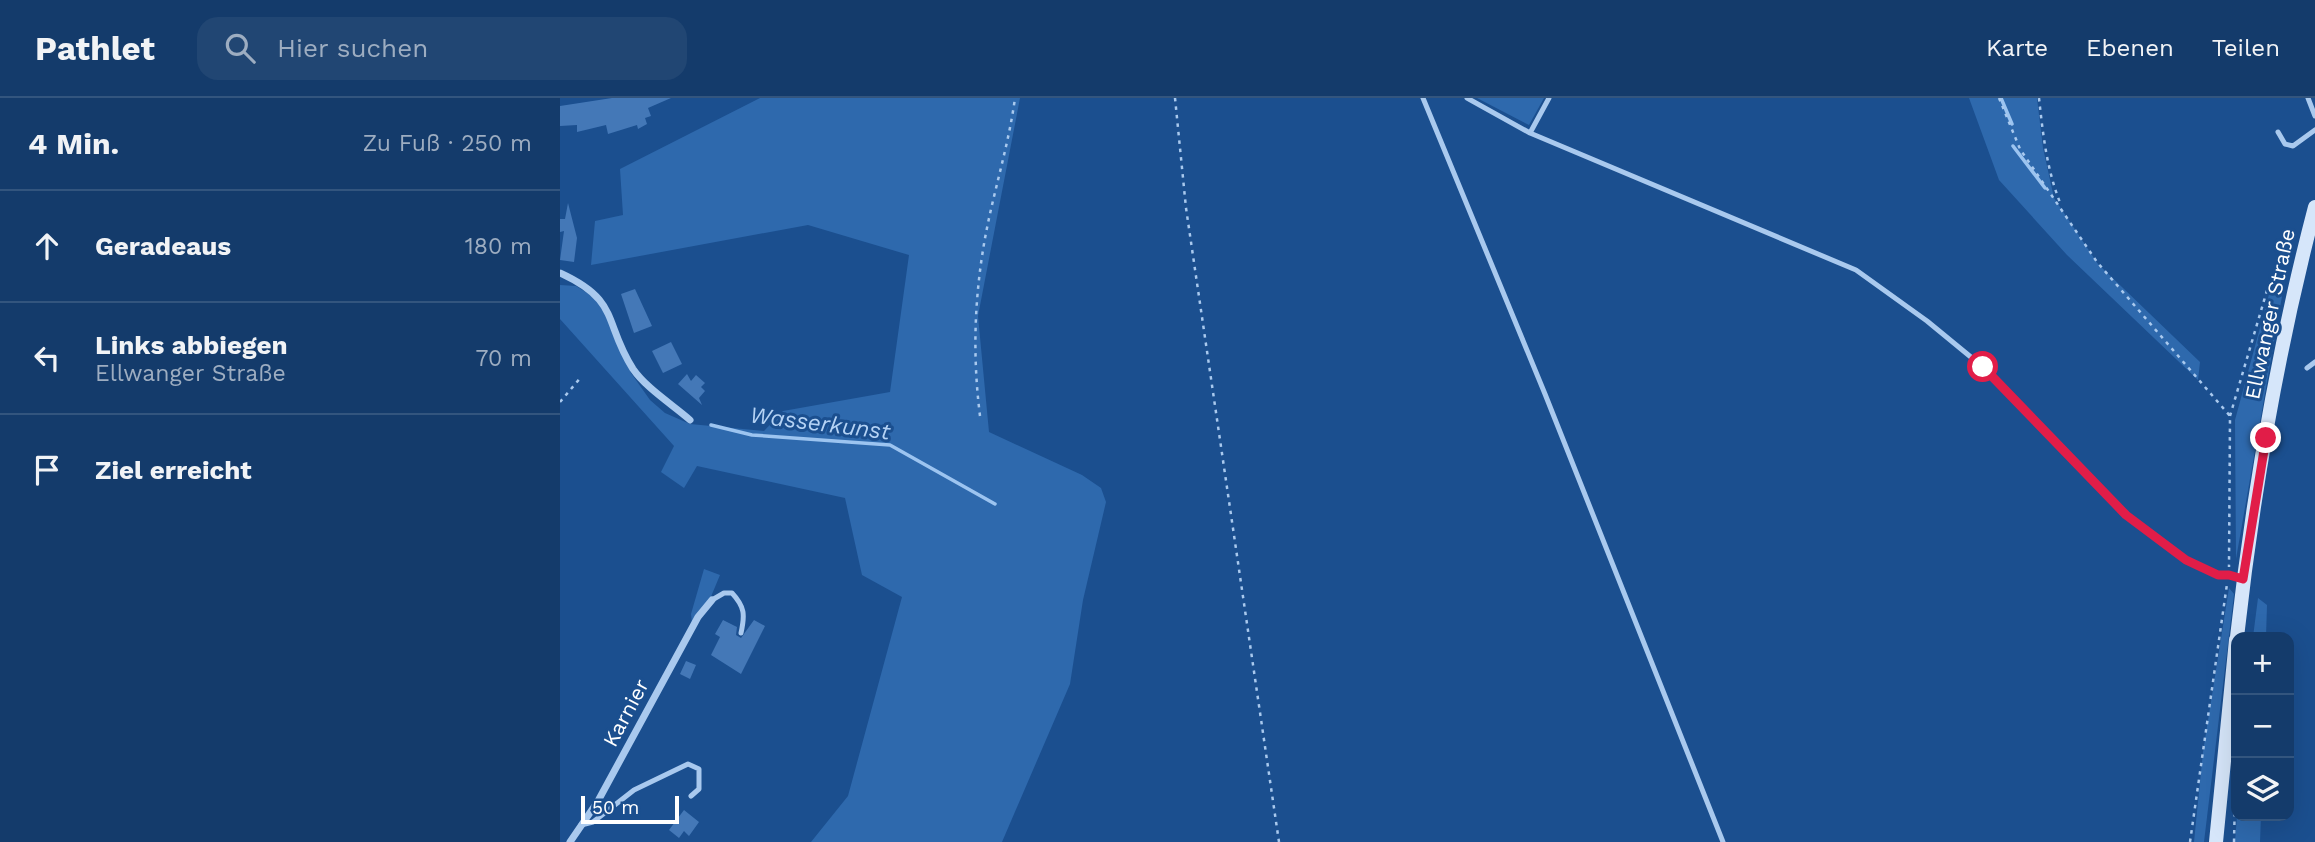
<!DOCTYPE html>
<html lang="de">
<head>
<meta charset="utf-8">
<style>
	:root { --surface:#143b6b; --page:#214673; --text:#f1f3f6; --muted:#9dadc1; --line:#33557e }
	body { margin:0; font-family:"Work Sans",sans-serif; background:var(--page); color:var(--text) }
	.controls { position:absolute; right:21px; bottom:21px; display:grid; overflow:hidden; border-radius:14px; box-shadow:0 7px 28px #0002 }
	.controls button { width:63px; height:63px; display:grid; place-items:center; padding:0; border:0; border-bottom:2px solid var(--line); background:var(--surface); color:var(--text); font:35px sans-serif }
	.scale { position:absolute; left:21px; bottom:18px; width:98px; box-sizing:border-box; padding-left:7px; border:4px solid #fff; border-top:0; font-size:19px; line-height:24px; white-space:nowrap; color:#fff; -webkit-text-stroke:5px #1b4f8f; paint-order:stroke }
	.stop { position:absolute; width:21px; height:21px; margin:-16px; border:5px solid #e11d48; border-radius:50%; background:#fff }
	.stop.end { background:#e11d48; border-color:#fff; box-shadow:0 2px 7px #0008 }
	.list { margin:0; padding:0; list-style:none }
	h2 { display:flex; justify-content:space-between; align-items:center; height:91px; margin:0; padding:0 28px; font-size:30px }
	h2 small { font-size:23px; font-weight:400; color:var(--muted) }
	.list li { display:grid; grid-template-columns:46px 1fr auto; gap:21px; align-items:center; box-sizing:border-box; height:112px; padding:0 28px; border-top:2px solid var(--line) }
	.list b { display:block; font-size:26px; white-space:nowrap }
	.list p { margin:0; font-size:23px; white-space:nowrap; color:var(--muted) }
	.list em { font-size:23px; font-style:normal; color:var(--muted) }
	.icon { flex:none; width:38px; height:38px; fill:none; stroke:currentColor; stroke-width:2; stroke-linecap:round; stroke-linejoin:round }
	.map { position:relative; flex:none; width:1755px; height:744px; overflow:hidden }
	header { display:flex; align-items:center; gap:42px; box-sizing:border-box; height:98px; padding:0 35px; background:var(--surface); border-bottom:2px solid var(--line) }
	header strong { font-size:33px }
	nav { display:flex; gap:38px; margin-inline-start:auto; font-size:24px }
	.search { width:490px; height:63px; background:var(--page); display:flex; align-items:center; gap:18px; box-sizing:border-box; padding:0 24px; border-radius:21px; color:var(--muted); font-size:26px }
	main { display:flex }
	aside { flex:1; background:var(--surface) }
	.map>svg:first-child { display:block }
	.green { fill:#2e69ad }
	.lines { fill:none; stroke-linecap:round; stroke-linejoin:round }
	.stream { stroke:#9cc4f0; stroke-width:3.5 }
	.building { fill:#4478b7 }
	.path { stroke:#a9c9ee; stroke-width:2.5; stroke-dasharray:3.5 5; stroke-linecap:butt }
	.service { stroke:#a9c9ee; stroke-width:5 }
	.minor { stroke:#a9c9ee; stroke-width:7 }
	.secondary { stroke:#d6e6fa; stroke-width:14 }
	.route { stroke:#e11d48; stroke-width:9 }
	.labels { text-anchor:middle; stroke-width:6; stroke-linejoin:round; paint-order:stroke }
	.street-label { font-size:21px; fill:#fff; stroke:#1b4f8f }
	.water-label { font-size:23px; font-style:italic; fill:#b5d3f5; stroke:#1b4f8f }
</style>
</head>
<body>
<header>
<strong>Pathlet</strong>
<div class="search"><svg class="icon" aria-label="search" viewBox="0 0 24 24"><circle cx="10" cy="10" r="6"/><path d="M15 15l6 6"/></svg>Hier suchen</div>
<nav><a>Karte</a><a>Ebenen</a><a>Teilen</a></nav>
</header>
<main>
<aside>
<h2>4 Min.<small>Zu Fuß · 250 m</small></h2>
<ul class="list">
<li><svg class="icon" aria-label="ahead" viewBox="0 0 24 24"><path d="M12 20V5M6 11l6-6 6 6"/></svg><div><b>Geradeaus</b></div><em>180 m</em></li>
<li><svg class="icon" aria-label="left" viewBox="0 0 24 24"><path d="M17 20v-9H6M10 6l-5 5 5 5"/></svg><div><b>Links abbiegen</b><p>Ellwanger Straße</p></div><em>70 m</em></li>
<li><svg class="icon" aria-label="arrive" viewBox="0 0 24 24"><path d="M6 21V4h12l-3 4 3 4H6"/></svg><div><b>Ziel erreicht</b></div></li>
</ul>
</aside>
<div class="map">
<svg width="1755" height="744" viewBox="0 0 1755 744">
	<rect width="100%" height="100%" fill="#1b4f8f"/>
	<path class="green" d="M200,0h260l-42,218 11,116 93,43 19,13 5,14 -23,98 -13,84 -68,158h-191l37,-46 54,-199 -40,-22 -17,-77 -148,-32 -13,22 -23,-16 13,-26 -114,-127v-34l16,1 24,15 31,72 19,27 15,13 25,11 74,7 19,-20 107,-19 19,-137 -101,-30 -217,40 4,-44 28,-6 -3,-46z
		M917,0h67l-15,27z
		M1409,0h68l6,50 11,50 44,66 102,98 -2,18 -131,-125 -68,-75z
		M1714,178l11,3 -49,280 -1,-139z
		M144,471l16,6 -10,24 -18,24 -1,-9z
		M1669,490l5,6 -30,248h-10l9,-90z
		M1698,500l9,7 -1,32h-13z
		M1677,718h24l-1,26h-25z"/>
	<g class="lines">
		<path class="stream" d="M1441,0l11,26
			M1453,48l32,42
			M151,327l41,10 138,10 105,59"/>
	</g>
	<path class="building" d="M52,0h59l-23,10 3,8 -6,2 2,6 -9,5 -1,-4 -29,9 -2,-9 -29,7v-7l-17,1v-20z
		M8,105l9,35 -3,24 -14,-2 4,-29 -4,1v-13h5z
		M75,191l17,37 -18,7 -13,-39z
		M111,244l11,22 -19,9 -11,-22z
		M127,276l4,7 5,-6 9,8 -4,4 4,4 -6,7 3,7 -24,-21z
		M163,522l14,7 -1,8 5,3 13,-18 11,6 -24,48 -30,-19 9,-18 -5,-3z
		M126,563l10,4 -6,14 -10,-5z
		M124,712l15,12 -10,14 -5,-5 -5,7 -10,-8z"/>
	<g class="lines">
		<path class="path" d="M615,0l11,110 93,634
			M1439,0l21,51 77,113 133,154 -1,151
			M1479,0c4,37 8,73 22,107
			M0,304l22,-26
			M420,318c-7,-56 -6,-110 3,-166 8,-51 25,-100 32,-152
			M1670,318l43,-146 11,3
			M1630,744l37,-258
			M1674,744l1,-46"/>
		<path class="service" d="M863,0l122,296 178,448
			M907,0l63,35 326,137 71,51 56,46 143,148 60,45 32,15 11,-1 14,5
			M1748,0l7,18
			M1718,34l7,12 8,2 22,-16
			M970,35l19,-35
			M1747,270l8,-6
			M152,502l12,-7h8c13,14 13,22 9,40
			M21,727l12,-3 41,-32 54,-26 11,5v20l-8,7"/>
		<path class="minor" d="M0,175c61,28 43,49 73,96 13,19 40,36 57,51
			M10,744l28,-41 100,-184 14,-17"/>
		<path class="secondary" d="M1677,539c16,-144 41,-289 78,-430
			M1656,744l20,-202"/>
	</g>
	<g class="lines">
		<path class="route" d="M1423,269l143,148 60,45 32,15h11l14,4 23,-141"/>
	</g>
	<g class="labels">
		<g class="street-label">
			<text transform="translate(1710 216) rotate(-78)" y="7">Ellwanger Straße</text>
			<text transform="translate(66 615) rotate(-62)" y="7">Karnier</text>
		</g>
		<g class="water-label">
			<text transform="translate(260 325) rotate(7)" y="8">Wasserkunst</text>
		</g>
	</g>
</svg>
<div class="controls">
<button>+</button>
<button>−</button>
<button><svg class="icon" aria-label="layers" viewBox="0 0 24 24"><path d="M12 4l9 5-9 5-9-5zM3 14l9 5 9-5"/></svg></button>
</div>
<div class="scale">50 m</div>
<div class="stop" style="left:1423px;top:269px"></div>
<div class="stop end" style="left:1706px;top:340px"></div>
</div>
</main>
</body>
</html>
